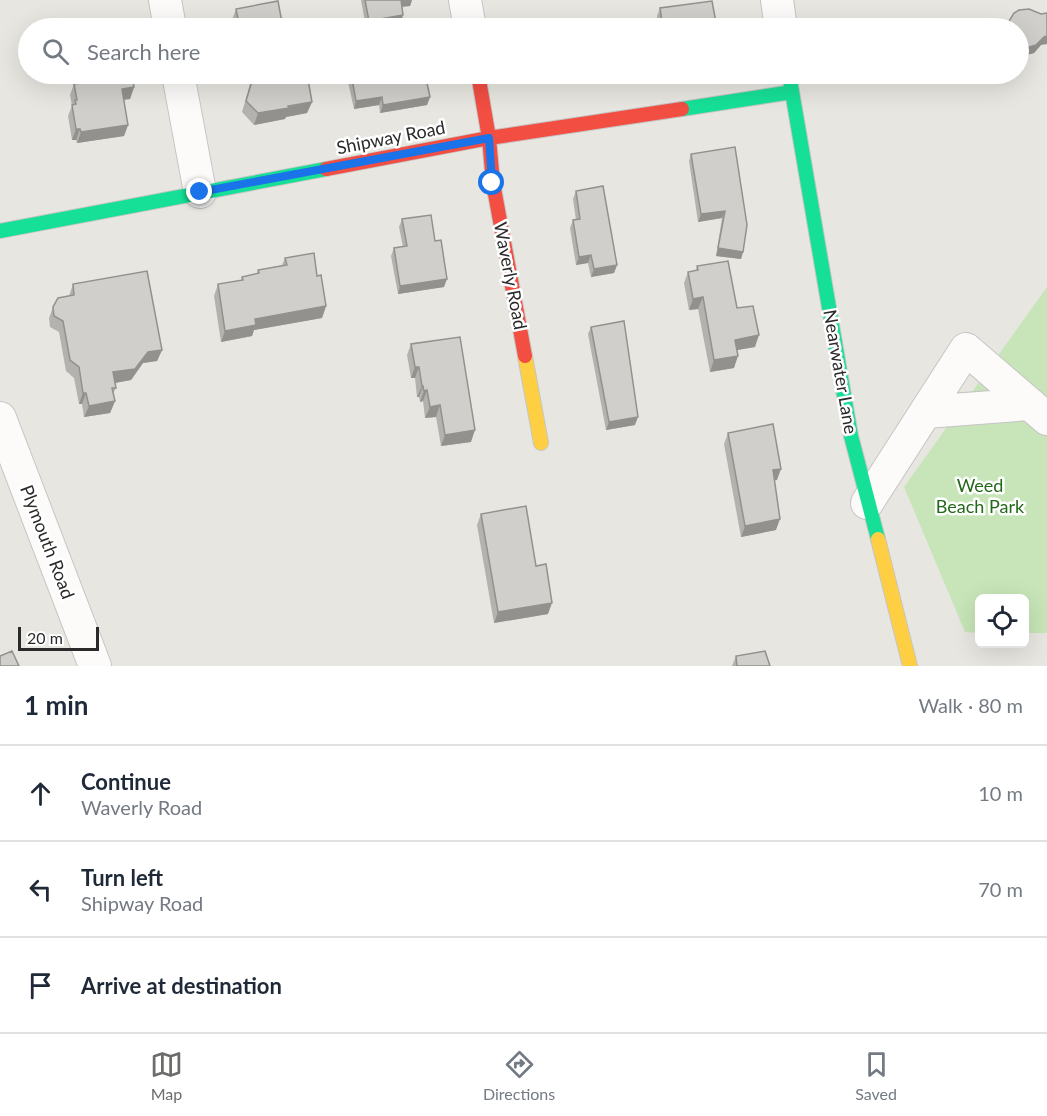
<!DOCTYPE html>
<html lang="en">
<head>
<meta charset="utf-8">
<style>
	:root { --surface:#fff; --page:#f2f2f3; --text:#1f2937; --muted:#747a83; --line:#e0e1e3; --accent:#6c6c6a }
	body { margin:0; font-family:Lato,sans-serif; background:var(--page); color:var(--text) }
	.controls { position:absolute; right:18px; bottom:18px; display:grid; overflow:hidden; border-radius:9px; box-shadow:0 6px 24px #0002 }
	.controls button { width:54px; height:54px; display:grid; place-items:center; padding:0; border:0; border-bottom:2px solid var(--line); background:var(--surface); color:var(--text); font:30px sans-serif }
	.scale { position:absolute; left:18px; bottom:15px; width:81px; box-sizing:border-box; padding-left:6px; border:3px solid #2a2a2a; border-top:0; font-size:16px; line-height:21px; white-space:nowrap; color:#2a2a2a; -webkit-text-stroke:4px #fff; paint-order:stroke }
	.stop { position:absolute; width:18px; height:18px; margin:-14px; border:4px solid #1a73e8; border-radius:50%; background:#fff }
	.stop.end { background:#1a73e8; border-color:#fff; box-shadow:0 2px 6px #0008 }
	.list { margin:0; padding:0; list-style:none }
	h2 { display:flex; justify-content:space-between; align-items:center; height:78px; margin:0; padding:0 24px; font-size:26px }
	h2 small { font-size:20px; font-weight:400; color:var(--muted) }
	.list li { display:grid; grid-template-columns:39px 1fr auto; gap:18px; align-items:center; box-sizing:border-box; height:96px; padding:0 24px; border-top:2px solid var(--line) }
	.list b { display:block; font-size:22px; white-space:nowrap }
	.list p { margin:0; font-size:20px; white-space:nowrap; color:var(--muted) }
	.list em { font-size:20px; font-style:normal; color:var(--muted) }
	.icon { flex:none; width:33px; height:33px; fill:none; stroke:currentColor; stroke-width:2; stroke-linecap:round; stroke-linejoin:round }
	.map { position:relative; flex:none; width:1047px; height:666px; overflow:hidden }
	.search { position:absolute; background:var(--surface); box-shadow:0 6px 24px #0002; left:18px; right:18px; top:18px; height:66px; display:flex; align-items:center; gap:15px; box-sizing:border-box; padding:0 21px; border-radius:33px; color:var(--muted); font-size:22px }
	.sheet { height:366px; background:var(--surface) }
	nav { display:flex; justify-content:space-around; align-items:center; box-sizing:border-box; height:84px; border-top:2px solid var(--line); background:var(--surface); font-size:16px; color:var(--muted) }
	nav a { display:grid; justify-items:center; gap:3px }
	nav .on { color:var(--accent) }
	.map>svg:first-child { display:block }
	.green { fill:#c7e5b8 }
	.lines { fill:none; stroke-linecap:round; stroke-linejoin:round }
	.street-casing { stroke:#c6c5c5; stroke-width:34 }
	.fast-casing { stroke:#c6c5c5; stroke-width:16 }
	.slow-casing { stroke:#c6c5c5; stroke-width:16 }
	.jam-casing { stroke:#c6c5c5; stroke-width:16 }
	.street { stroke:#fcfbfa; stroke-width:32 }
	.fast { stroke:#16e098; stroke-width:14 }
	.slow { stroke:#ffcf43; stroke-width:14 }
	.jam { stroke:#f24e42; stroke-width:14 }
	.wall { fill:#b4b2af }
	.shaded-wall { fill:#92918e }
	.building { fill:#d1cfcb; stroke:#92918e; stroke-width:1.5 }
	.route { stroke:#1a73e8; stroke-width:8 }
	.labels { text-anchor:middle; stroke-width:5; stroke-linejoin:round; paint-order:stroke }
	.street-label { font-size:18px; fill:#2a2a2a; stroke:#fff }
	.park-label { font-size:18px; fill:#246819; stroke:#fff }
</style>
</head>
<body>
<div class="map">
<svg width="1047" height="666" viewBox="0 0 1047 666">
	<rect width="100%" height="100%" fill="#e8e6e0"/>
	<path class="green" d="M1047,287v346h-22l-1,-35h-44l-1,35 -14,-1 -61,-145z"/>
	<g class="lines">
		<defs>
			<path id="street" d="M165,0l5,28
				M465,0l5,28
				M777,0l4,28
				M178,74l22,118
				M926,412l104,-8
				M0,418l95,248
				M867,503l99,-154 81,70"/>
			<path id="fast" d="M789,74l62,362 27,103
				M682,109l110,-17
				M0,231l326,-62"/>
			<path id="slow" d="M525,356l16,87
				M878,539l32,127"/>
			<path id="jam" d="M478,74l11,64 4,45 32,173
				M326,169l163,-31 193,-29"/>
		</defs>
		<use href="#street" class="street-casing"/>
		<use href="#fast" class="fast-casing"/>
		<use href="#slow" class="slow-casing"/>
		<use href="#jam" class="jam-casing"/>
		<use href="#street" class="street"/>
		<use href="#fast" class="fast"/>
		<use href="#slow" class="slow"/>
		<use href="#jam" class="jam"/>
	</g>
	<path class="wall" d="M361,0h51l-2,6 -8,1 -1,16 -35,5z
		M660,8l57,20h-58l-2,-12z
		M236,9l47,19h-50l-1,-8z
		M1041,14v31l-7,8 -11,3 -5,-2v-26h-12l3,-7z
		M91,74h41l2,13 -4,12 -6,1 4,25 -4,11 -47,7 -1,-3h-4l-4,-24 4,-10 -2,-11 4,-11 18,-3z
		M253,74h54l5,28 -5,11 -21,4 -1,2 -31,6 -12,-13z
		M351,74l79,23 -3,8 -47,8 -1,-8 -25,4 -6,-27z
		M735,147l8,105 -2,7 -25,-3 6,-38 -24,4 -9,-61 2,-7z
		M576,191l41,74 -3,8 -23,4 -3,-14 -12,2 -6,-37 3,-8h3l-3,-21z
		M402,219l33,22 9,46 -46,7 -7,-38 3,-8 9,-1 -4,-20z
		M285,258l32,18 9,30 -4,12 -68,12 -2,6 -31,6 -7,-46 4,-12 23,-3 1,-4 15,-3 1,-4 24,-5z
		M697,266l40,42 18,39 -18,3 -3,18 -24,4 -12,-63 -9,1 -5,-27 4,-11 8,-1z
		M73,284l89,66 -5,11 -14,2 -12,17 -16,3 1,5 -3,6 2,7 -5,12 -26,4 -2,-13h-3l-5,-26 -8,-7 -7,-39 -9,-5 -1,-9 4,-11 16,-11z
		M591,327l44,98 -29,5 -18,-96z
		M411,344l60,98 -30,4 -5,-29 -11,1 -2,-17 -3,1 -1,-5h-2l-2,-19h-4l-4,-23z
		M728,433l49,47h-3l2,50 -35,7 -17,-93z
		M481,514l55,52 12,48 -54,9 -17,-98z
		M736,656l34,10h-38z"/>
	<path class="shaded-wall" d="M401,0h11l-2,6 -12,1z
		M403,15l-2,8 -35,5 3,-7z
		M1047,36v8l-6,1 -7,8 -11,3 3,-8 18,-11z
		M530,74h40l-5,1 -37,2z
		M134,87l-4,12 -12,1 4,-11z
		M382,97l-3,8 -25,4 2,-8z
		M430,97l-3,8 -47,8 3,-8z
		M312,102l-5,11 -21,4 -1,2 -31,6 4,-12z
		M128,125l-4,11 -47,7 4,-11z
		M76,129h4l-4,11h-4z
		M725,211l-3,7 -24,4 3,-8z
		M718,248l25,4 -2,7 -25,-3z
		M591,255l-3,8 -12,2 3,-8z
		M617,265l-3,8 -23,4 3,-8z
		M447,279l-3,8 -46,7 2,-8z
		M703,297l-5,12 -9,1 4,-11z
		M326,306l-4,12 -68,12 -2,6 -31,6 4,-11 30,-12z
		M759,335l-4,12 -24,4 4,-11z
		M162,350l-5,11 -14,2 -12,17 -22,4 4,-12 35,-20z
		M738,356l-4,12 -24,4 4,-12z
		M415,367h4l-4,11h-4z
		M422,386h1l-4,11h-2z
		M427,390l-4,11 -3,1 4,-11z
		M83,393h3l-4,11h-3z
		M115,401l-5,12 -26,4 5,-11z
		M440,405l-4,12 -11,1 5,-11z
		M638,417l-3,8 -29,5 3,-8z
		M475,430l-4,12 -30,4 4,-11z
		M781,469l-4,11 -8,1 4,-11z
		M780,519l-4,11 -35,7 4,-11z
		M552,603l-4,11 -54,9 4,-11z"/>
	<path class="building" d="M365,0h36l2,15 -34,6z
		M278,1l5,27h-43l-4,-19z
		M712,1l5,27h-32v-1l-22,1 -3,-20z
		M1029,9l12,5 6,-1v23l-3,1 -8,8 -10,3 -8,-3v-17h-11l2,-7 5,-8 5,-3z
		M573,21l2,7h-43v-1z
		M97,74h35l2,13 -12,2 6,36 -47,7 -1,-3h-4l-4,-24 4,-1 -1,-4h2l-3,-16 24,-4z
		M254,74h53l5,28 -24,4 1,2 -31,5 -12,-12z
		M351,74h74l5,23 -47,8 -1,-8 -26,4z
		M735,147l12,78 -4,27 -25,-4 7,-37 -24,3 -10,-60z
		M603,186l14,79 -23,4 -3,-14 -12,2 -6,-37 7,-1 -4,-28z
		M431,215l4,26 6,-1 6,39 -47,7 -6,-38 13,-2 -5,-27z
		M314,253l3,23 4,-1 5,31 -71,13 1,6 -31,6 -7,-47 25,-4 -1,-3 17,-4 -1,-3 29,-5 -2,-7z
		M728,261l9,47 16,-2 6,29 -24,5 3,16 -24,4 -11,-63 -10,2 -5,-27 10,-2 -1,-4z
		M147,271l15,79 -14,2 -13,17 -22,3 3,16h-4l3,13 -26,5 -3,-13h-3l-4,-26 -9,-7 -7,-39 -9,-5 -1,-9 5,-9 16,-3 -1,-11z
		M624,321l14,96 -29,5 -18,-95z
		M460,337l15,93 -30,5 -5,-30 -10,2 -3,-17 -3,1 -1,-5h-1l-3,-19h-4l-4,-23z
		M773,424l8,45 -8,1 7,49 -35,7 -17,-93z
		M526,506l10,60 10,-2 6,39 -54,9 -17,-98z
		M12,651l7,15h-19v-10z
		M765,651l5,15h-33l-1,-10z"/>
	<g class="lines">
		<path class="route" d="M200,192l289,-54 3,45"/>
	</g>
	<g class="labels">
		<g class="street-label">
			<text transform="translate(391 138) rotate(-11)" y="6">Shipway Road</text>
			<text transform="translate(510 276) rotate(79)" y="6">Waverly Road</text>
			<text transform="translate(840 372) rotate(80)" y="6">Nearwater Lane</text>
			<text transform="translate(47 542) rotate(69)" y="6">Plymouth Road</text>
		</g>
		<g class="park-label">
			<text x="980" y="492">Weed<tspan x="980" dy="21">Beach Park</tspan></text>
		</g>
	</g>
</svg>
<div class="controls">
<button><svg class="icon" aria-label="locate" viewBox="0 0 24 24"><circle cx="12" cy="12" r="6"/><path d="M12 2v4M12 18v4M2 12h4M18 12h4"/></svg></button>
</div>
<div class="scale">20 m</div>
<div class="stop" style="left:492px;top:183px"></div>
<div class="stop end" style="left:200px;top:192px"></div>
<div class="search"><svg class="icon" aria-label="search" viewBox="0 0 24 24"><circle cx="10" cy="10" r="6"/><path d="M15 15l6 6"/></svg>Search here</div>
</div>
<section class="sheet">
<h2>1 min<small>Walk · 80 m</small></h2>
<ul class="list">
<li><svg class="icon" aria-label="ahead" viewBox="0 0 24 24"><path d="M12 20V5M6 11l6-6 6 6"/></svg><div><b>Continue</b><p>Waverly Road</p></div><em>10 m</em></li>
<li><svg class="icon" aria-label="left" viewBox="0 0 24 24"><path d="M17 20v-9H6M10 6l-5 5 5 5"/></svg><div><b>Turn left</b><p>Shipway Road</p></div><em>70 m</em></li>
<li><svg class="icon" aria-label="arrive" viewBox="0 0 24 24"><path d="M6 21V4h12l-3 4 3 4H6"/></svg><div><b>Arrive at destination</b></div></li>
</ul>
</section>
<nav>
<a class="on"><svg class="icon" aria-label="map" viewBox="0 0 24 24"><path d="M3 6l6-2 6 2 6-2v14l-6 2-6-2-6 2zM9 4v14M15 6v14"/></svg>Map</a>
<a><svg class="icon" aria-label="directions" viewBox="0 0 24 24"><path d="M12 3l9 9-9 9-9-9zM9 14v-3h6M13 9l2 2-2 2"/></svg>Directions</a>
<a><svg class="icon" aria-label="saved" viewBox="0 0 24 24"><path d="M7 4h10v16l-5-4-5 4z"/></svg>Saved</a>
</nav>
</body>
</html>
